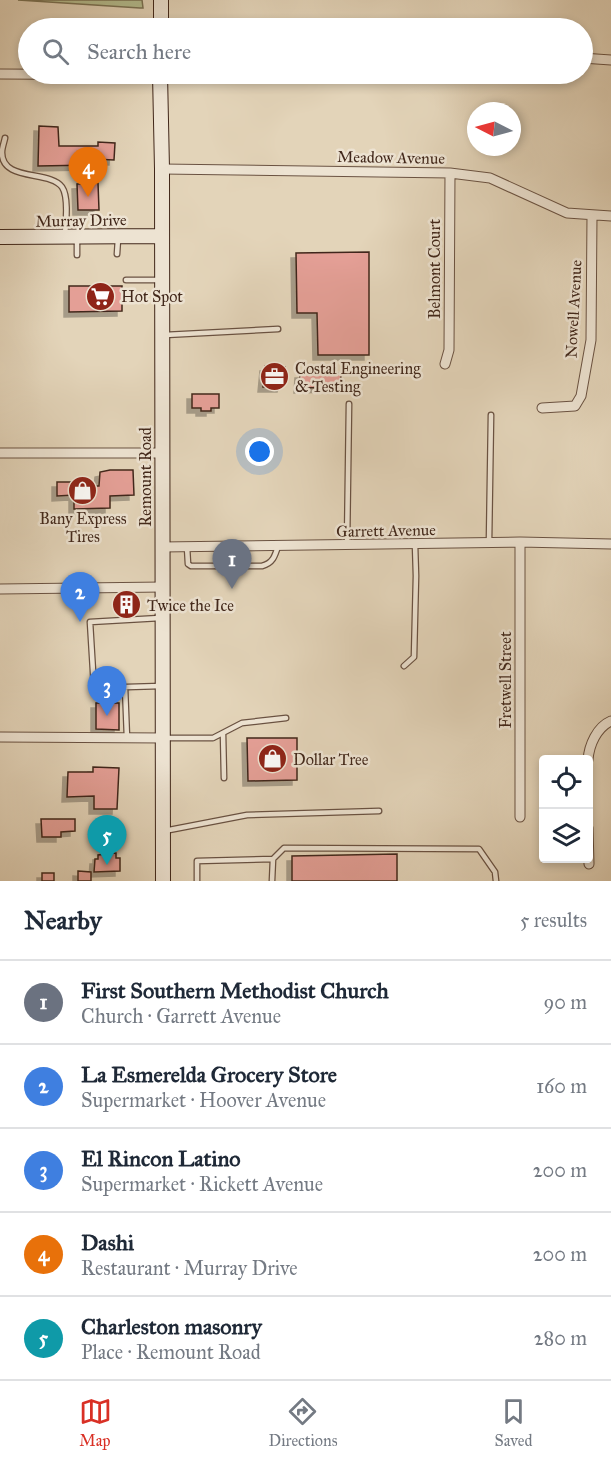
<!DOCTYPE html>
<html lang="en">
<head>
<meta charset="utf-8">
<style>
	:root { --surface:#fff; --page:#f6f6f7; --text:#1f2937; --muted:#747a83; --line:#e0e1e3; --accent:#d93025 }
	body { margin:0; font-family:"IM FELL Great Primer",serif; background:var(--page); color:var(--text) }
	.controls { position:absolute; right:18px; bottom:18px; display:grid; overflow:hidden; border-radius:6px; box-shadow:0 3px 9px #0003 }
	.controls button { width:54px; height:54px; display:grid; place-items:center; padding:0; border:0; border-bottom:2px solid var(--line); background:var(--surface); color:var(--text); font:30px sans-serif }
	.compass { position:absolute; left:467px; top:102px; width:54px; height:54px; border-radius:50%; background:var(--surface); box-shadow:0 3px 9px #0003; rotate:276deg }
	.you { position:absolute; left:260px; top:452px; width:21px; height:21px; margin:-15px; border:4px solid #fff; border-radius:50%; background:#1a73e8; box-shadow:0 0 0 9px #1a73e833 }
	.badge { display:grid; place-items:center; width:39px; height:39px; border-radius:50%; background:var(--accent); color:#fff; font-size:20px; font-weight:700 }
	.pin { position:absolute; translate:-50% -50px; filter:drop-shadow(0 2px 3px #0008) }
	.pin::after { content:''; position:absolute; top:32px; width:21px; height:18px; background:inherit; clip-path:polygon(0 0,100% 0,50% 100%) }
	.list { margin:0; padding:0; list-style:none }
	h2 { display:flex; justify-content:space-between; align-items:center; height:78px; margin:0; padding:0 24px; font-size:26px }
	h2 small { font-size:20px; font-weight:400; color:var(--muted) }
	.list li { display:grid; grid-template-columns:39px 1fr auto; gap:18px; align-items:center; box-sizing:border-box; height:84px; padding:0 24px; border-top:2px solid var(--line) }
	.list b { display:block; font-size:22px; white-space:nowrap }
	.list p { margin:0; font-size:20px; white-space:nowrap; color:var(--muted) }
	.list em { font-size:20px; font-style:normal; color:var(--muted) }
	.icon { flex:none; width:33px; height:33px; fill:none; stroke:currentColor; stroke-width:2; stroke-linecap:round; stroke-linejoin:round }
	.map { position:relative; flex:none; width:611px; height:881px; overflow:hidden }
	.search { position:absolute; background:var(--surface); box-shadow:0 3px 9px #0003; left:18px; right:18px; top:18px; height:66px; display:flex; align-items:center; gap:15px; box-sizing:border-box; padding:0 21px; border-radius:33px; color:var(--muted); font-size:22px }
	.sheet { height:498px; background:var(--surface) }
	nav { display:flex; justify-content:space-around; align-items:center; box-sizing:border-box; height:84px; border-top:2px solid var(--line); background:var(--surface); font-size:16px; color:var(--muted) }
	nav a { display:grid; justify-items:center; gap:3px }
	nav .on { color:var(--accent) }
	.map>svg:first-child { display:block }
	.green { fill:#b4bd8f; stroke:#7a7254; stroke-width:1.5 }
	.building { fill:#e49f96; stroke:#41271a; stroke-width:1.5; filter:url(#shadow) }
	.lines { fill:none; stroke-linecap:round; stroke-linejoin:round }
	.lane-casing { stroke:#6a5242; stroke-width:7 }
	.street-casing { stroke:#6a5242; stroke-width:11 }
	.secondary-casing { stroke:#41271a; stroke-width:16 }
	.lane { stroke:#ede3d2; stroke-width:4.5 }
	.street { stroke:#ede3d2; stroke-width:9 }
	.secondary { stroke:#ede3d2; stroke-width:14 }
	.labels { text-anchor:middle; stroke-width:5; stroke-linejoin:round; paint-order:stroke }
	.street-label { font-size:16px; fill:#41271a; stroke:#ede3d2 }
	.poi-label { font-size:16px; fill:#41271a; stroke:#ede3d2; text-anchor:start }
</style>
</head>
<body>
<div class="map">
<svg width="611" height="881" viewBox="0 0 611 881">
	<defs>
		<filter id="shadow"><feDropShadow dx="-5" dy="5" stdDeviation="0" flood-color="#0004"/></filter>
	</defs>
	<rect width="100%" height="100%" fill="#e3d4b9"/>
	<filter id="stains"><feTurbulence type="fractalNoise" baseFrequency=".00333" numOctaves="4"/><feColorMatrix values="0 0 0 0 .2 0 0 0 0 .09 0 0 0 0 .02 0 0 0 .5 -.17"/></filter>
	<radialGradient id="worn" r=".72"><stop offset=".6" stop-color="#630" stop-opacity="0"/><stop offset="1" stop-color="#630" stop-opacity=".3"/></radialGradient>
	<path class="green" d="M18,0h124l1,8h-3z"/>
	<path class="building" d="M39,126l19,1 1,19h39v-4l17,1 -1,17 -21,-1v6l-55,1z
		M98,183l1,27h-21l-1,-26z
		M369,252v103h-51l-1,-42h-20l-1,-60z
		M69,286h53v25l-53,1z
		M265,366l20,1 -3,20h-19z
		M300,373h41v14l-42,1z
		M192,394h27v14h-8v3h-10v-3h-9z
		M110,470h23l1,25 -24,1v12l-36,1v-14l-17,1v-14h21l-1,4h22l1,-14z
		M96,703h23v27l-23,-1z
		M247,738h50v42l-49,1z
		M93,767l26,1 -2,41h-23v-13l-27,1 1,-25h25z
		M41,819h34v12l-14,1v5h-19z
		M116,853v5h4v13l-26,1 1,-13h3v-4z
		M397,854v27h-105v-25z
		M78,871l13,1v9h-13z
		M42,873h12v8h-12z"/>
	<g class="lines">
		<defs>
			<path id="lane" d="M5,138c-1,5 -3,10 -3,14 -1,30 48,18 60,35 7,10 4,35 3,47
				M117,254l1,-15
				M77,255v-16
				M126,280h33
				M165,335l113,-6
				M489,543l2,-128
				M347,545l2,-141
				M187,547l1,17 3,2h71c11,-3 13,-10 16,-20
				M160,618l-70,4 4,66 67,-2
				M404,666l10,-9 2,-81 -1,-32
				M125,687l2,51
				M223,733l1,45
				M164,738h49l29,-15 44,-5
				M164,831l83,-16 132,-4
				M197,881v-20l76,-2
				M272,881l1,-22 11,-11 195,1 16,23 1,9"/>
			<path id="street" d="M582,58l29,2
				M0,74l160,1
				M162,169l288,4 40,5 77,35 44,3
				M445,364l4,-14 1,-177
				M542,408l33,-2 6,-10 10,-56 1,-124
				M0,453h162
				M162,547l358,-5 91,2
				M0,589l163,-2
				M0,737l164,1
				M588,760c1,-15 9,-33 23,-39
				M520,817v-275
				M588,828l1,36"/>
			<path id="secondary" d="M161,28v-28
				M160,74l2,95 1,712
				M0,237l162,-1"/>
		</defs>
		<use href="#lane" class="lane-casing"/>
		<use href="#street" class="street-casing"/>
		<use href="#secondary" class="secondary-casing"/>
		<use href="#lane" class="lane"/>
		<use href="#street" class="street"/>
		<use href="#secondary" class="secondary"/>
	</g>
	<defs>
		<symbol id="supermarket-disc" viewBox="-11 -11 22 22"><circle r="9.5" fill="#8f2418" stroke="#ede3d2"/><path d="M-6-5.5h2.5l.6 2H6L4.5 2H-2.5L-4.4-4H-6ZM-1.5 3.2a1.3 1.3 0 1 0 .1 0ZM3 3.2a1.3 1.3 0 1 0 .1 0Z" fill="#fff"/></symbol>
		<symbol id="office-disc" viewBox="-11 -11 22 22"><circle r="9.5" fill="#8f2418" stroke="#ede3d2"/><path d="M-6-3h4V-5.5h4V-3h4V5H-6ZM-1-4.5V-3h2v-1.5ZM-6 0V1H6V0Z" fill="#fff"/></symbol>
		<symbol id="shop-disc" viewBox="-11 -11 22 22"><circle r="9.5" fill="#8f2418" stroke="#ede3d2"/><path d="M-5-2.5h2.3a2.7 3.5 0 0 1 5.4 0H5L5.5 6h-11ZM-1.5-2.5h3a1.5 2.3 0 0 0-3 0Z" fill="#fff"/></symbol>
		<symbol id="building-disc" viewBox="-11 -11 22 22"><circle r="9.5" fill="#8f2418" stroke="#ede3d2"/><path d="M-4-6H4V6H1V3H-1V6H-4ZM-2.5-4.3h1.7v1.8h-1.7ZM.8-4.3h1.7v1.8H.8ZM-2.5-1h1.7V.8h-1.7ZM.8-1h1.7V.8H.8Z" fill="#fff"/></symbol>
	</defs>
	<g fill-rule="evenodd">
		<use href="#supermarket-disc" x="84" y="280" width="33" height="33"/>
		<use href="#office-disc" x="258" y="360" width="33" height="33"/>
		<use href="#shop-disc" x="66" y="474" width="33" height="33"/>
		<use href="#building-disc" x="110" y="588" width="33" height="33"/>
		<use href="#shop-disc" x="256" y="742" width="33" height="33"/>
	</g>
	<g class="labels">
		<g class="street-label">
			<text transform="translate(391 157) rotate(1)" y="6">Meadow Avenue</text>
			<text transform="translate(81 220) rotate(-1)" y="6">Murray Drive</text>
			<text transform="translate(434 269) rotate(-90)" y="6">Belmont Court</text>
			<text transform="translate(573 309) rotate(-87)" y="6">Nowell Avenue</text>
			<text transform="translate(145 477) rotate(-90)" y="6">Remount Road</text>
			<text transform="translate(386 530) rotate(-1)" y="6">Garrett Avenue</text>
			<text transform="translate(505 680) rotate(-90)" y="6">Fretwell Street</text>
		</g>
		<g class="poi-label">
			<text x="121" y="302">Hot Spot</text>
			<text x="295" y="374">Costal Engineering<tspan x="295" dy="18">&amp; Testing</tspan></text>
			<text x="83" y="524" text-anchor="middle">Bany Express<tspan x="83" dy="18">Tires</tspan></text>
			<text x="147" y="611">Twice the Ice</text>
			<text x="293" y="765">Dollar Tree</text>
		</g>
	</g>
	<rect width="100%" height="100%" filter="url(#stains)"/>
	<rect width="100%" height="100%" fill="url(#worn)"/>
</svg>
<div class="controls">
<button><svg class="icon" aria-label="locate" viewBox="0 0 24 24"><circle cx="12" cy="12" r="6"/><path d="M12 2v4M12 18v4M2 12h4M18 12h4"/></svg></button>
<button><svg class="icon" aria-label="layers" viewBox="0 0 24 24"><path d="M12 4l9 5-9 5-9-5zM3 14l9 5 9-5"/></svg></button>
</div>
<svg class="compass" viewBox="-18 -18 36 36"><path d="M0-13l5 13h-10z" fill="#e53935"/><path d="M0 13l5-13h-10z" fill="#747a83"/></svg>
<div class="you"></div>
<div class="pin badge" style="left:232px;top:589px;background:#6b7280">1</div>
<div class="pin badge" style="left:80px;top:622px;background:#3f7fe0">2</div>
<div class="pin badge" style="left:107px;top:716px;background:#3f7fe0">3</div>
<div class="pin badge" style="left:88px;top:197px;background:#e8710a">4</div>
<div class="pin badge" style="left:107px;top:865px;background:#0f9aa8">5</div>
<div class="search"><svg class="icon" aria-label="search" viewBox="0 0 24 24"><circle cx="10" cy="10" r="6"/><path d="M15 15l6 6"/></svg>Search here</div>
</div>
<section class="sheet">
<h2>Nearby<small>5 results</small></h2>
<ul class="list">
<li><span class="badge" style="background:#6b7280">1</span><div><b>First Southern Methodist Church</b><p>Church · Garrett Avenue</p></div><em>90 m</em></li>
<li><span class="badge" style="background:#3f7fe0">2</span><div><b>La Esmerelda Grocery Store</b><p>Supermarket · Hoover Avenue</p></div><em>160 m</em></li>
<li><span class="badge" style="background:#3f7fe0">3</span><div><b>El Rincon Latino</b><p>Supermarket · Rickett Avenue</p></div><em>200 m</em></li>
<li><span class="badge" style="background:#e8710a">4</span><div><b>Dashi</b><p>Restaurant · Murray Drive</p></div><em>200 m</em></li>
<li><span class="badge" style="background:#0f9aa8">5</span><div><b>Charleston masonry</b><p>Place · Remount Road</p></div><em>280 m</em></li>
</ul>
</section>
<nav>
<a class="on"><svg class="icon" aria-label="map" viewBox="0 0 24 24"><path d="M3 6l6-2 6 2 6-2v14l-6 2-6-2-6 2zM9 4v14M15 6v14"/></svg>Map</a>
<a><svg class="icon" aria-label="directions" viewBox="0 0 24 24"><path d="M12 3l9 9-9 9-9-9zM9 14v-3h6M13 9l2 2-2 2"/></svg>Directions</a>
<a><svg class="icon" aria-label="saved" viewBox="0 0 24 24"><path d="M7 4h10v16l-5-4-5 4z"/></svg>Saved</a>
</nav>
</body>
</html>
